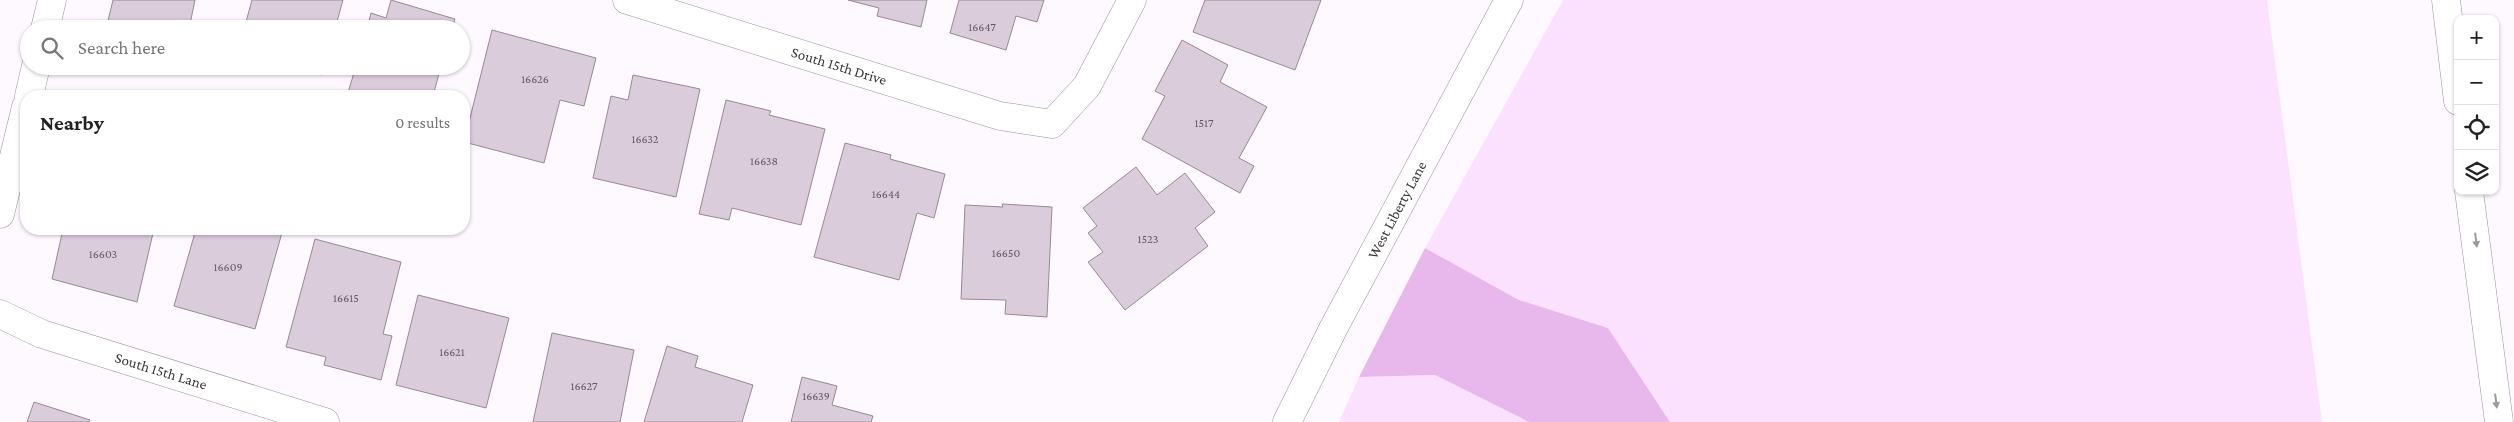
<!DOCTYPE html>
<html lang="en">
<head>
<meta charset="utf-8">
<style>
	:root { --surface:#fff; --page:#f6f6f6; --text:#222; --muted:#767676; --line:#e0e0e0 }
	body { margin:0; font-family:"Crimson Pro",serif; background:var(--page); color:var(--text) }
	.controls { position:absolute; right:15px; top:15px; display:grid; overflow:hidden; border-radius:10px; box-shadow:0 1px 4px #0004 }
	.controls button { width:45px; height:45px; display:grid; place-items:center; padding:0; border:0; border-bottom:1px solid var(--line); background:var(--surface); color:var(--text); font:25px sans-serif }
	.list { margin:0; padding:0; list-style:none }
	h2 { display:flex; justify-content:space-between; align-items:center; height:65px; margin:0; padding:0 20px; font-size:21px }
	h2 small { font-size:16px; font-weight:400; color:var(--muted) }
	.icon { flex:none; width:28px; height:28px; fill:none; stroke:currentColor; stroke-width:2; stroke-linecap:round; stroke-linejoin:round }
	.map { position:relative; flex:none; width:2514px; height:422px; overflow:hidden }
	.search { position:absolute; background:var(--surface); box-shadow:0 1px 4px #0004; left:20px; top:20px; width:450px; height:55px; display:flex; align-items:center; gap:12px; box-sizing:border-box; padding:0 18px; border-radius:28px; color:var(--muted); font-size:19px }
	.panel { position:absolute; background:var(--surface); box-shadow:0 1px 4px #0004; left:20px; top:90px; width:450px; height:145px; border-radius:20px }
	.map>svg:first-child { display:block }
	.green { fill:#fce1fe }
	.forest { fill:#e8b7eb }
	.building { fill:#dbccdb; stroke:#968997 }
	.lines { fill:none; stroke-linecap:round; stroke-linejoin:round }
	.street-casing { stroke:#9d909e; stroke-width:29 }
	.secondary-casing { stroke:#9d909e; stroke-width:29 }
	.highway-casing { stroke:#9d909e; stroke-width:29 }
	.street { stroke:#fff; stroke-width:28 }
	.secondary { stroke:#fff; stroke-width:28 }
	.highway { stroke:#fff; stroke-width:28 }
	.oneway { fill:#9d9a9d }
	.labels { text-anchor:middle; stroke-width:4.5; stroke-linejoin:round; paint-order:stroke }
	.number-label { font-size:12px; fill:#635b63 }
	.street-label { font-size:15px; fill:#3b353b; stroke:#fff }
</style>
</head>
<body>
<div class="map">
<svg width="2514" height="422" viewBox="0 0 2514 422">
	<rect width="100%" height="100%" fill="#fef9ff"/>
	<path class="green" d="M1563,0h704l55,422h-652l-62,-94 -89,-28 -94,-52z
		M1435,375l94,47h-190l20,-45z"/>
	<path class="forest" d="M1425,248l94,52 89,28 62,94h-141l-94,-47 -76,2z"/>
	<path class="building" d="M113,0h82l-6,29h-83z
		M252,0h91l-8,29h-91z
		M391,0l64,19 -3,10h-85l4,-16 15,5z
		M848,0h79l-6,27 -44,-11 2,-8z
		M959,0h85l-7,22 -21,-6 -10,34 -56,-17z
		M1205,0h116l-26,70 -102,-38z
		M492,30l104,28 -12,48 -24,-6 -16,63 -80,-21z
		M1182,40l46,25 -8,17 47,25 -28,51 15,8 -14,27 -98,-54 23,-43 -10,-5z
		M248,66h28l-2,8z
		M293,66h31l-2,9z
		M356,66h85l-8,30h-86z
		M633,75l67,14 -24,108 -83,-19 18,-82 17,4z
		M726,100l45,11 -2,4 56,14 -24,96 -69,-17 -3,12 -30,-6z
		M845,143l46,12 -1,4 55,15 -11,44 -17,-5 -18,67 -85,-23z
		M1136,167l21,28 28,-22 30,39 -20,16 13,18 -83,64 -37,-48 15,-10 -15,-19 9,-7 -14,-18z
		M1002,204l50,3 -5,110 -42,-3 1,-14 -45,-1 4,-94 38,2z
		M63,229h91l-17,73 -85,-23z
		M196,229h87l-28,100 -81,-23z
		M315,239l86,23 -18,72 9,2 -11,44 -57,-15 2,-8 -40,-10z
		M418,295l91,23 -23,90 -90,-23z
		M552,333l82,17 -14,72h-87z
		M667,346l31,10 -3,11 58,18 -11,37h-98z
		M802,377l35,9 -5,19 41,11 -2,6h-80z
		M34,402l56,18 -1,2h-62z"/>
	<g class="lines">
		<defs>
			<path id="street" d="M627,0l373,116 52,8 35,-38 45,-86
				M45,29l7,-29
				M29,96l7,-30
				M0,214l26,-107
				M0,314l42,20 283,88"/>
			<path id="secondary" d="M1287,422l47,-95 175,-327"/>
			<path id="highway" d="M2446,0l12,101
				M2469,191l30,231"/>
		</defs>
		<use href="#street" class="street-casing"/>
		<use href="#secondary" class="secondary-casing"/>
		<use href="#highway" class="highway-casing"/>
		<use href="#street" class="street"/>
		<use href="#secondary" class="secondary"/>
		<use href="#highway" class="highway"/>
	</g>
	<defs><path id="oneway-solid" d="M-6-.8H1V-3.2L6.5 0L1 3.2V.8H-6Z" transform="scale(1.25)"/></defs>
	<g class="oneway">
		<use href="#oneway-solid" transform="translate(2476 240) rotate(83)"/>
		<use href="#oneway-solid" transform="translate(2496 401) rotate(83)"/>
	</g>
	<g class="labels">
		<g class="number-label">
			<text x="982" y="31">16647</text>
			<text x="535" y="83">16626</text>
			<text x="1204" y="127">1517</text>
			<text x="645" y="143">16632</text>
			<text x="764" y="165">16638</text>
			<text x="886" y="198">16644</text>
			<text x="1148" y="243">1523</text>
			<text x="1006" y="257">16650</text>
			<text x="103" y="258">16603</text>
			<text x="228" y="271">16609</text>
			<text x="346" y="302">16615</text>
			<text x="452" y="356">16621</text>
			<text x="584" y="390">16627</text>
			<text x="816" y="400">16639</text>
		</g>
		<g class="street-label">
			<text transform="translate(839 66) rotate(17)" y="5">South 15th Drive</text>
			<text transform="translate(1397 210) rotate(-62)" y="5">West Liberty Lane</text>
			<text transform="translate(161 371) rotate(17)" y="5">South 15th Lane</text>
		</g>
	</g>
</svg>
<div class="controls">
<button>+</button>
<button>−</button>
<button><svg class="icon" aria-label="locate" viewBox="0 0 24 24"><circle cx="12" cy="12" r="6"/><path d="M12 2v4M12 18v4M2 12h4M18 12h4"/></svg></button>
<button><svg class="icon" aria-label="layers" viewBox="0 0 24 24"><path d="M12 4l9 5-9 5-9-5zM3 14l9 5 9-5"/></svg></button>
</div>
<div class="search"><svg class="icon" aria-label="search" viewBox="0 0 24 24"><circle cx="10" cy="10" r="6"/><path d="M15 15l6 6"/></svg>Search here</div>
<section class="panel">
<h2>Nearby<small>0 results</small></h2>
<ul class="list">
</ul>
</section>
</div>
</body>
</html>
